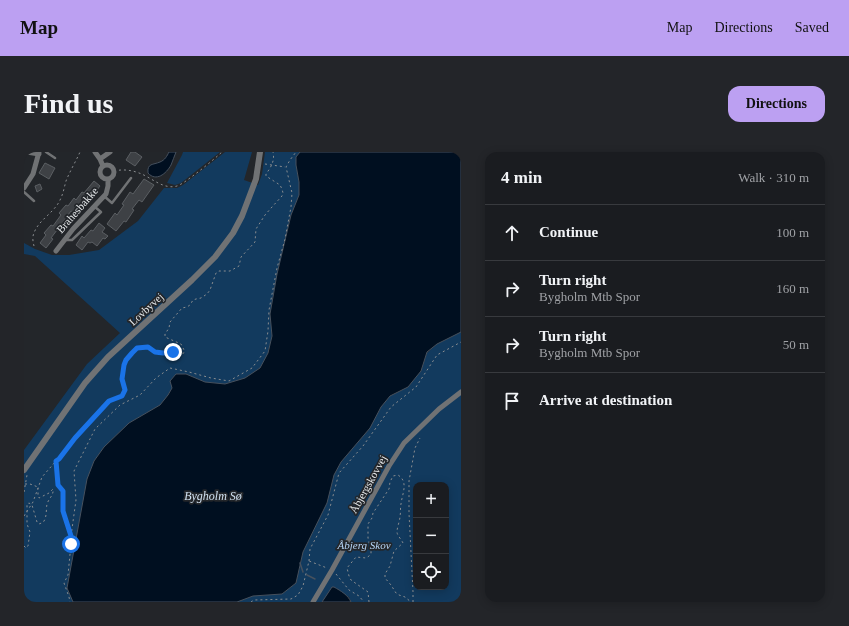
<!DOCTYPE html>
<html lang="en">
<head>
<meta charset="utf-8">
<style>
	:root { --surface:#1a1c20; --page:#232529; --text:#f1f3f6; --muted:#9fa1a5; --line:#383a3e; --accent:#bca0f2 }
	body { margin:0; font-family:Georgia,serif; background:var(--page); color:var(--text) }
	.controls { position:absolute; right:12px; bottom:12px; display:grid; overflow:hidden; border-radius:8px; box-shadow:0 2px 10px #0003 }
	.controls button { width:36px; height:36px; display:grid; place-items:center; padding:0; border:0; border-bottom:1px solid var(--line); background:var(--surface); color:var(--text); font:20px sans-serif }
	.stop { position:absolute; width:12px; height:12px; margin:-9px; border:3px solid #1a73e8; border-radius:50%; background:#fff }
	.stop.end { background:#1a73e8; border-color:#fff; box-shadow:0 1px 4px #0008 }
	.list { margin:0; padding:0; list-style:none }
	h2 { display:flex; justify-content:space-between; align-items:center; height:52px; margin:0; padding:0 16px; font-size:17px }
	h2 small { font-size:13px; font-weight:400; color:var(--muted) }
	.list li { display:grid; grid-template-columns:26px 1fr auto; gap:12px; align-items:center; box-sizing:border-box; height:56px; padding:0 16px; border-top:1px solid var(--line) }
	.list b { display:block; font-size:15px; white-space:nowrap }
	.list p { margin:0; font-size:13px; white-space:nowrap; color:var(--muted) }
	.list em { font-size:13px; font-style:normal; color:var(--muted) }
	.icon { flex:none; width:22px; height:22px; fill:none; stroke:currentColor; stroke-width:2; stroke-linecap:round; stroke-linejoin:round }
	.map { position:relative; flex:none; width:437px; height:450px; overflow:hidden; border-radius:12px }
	header { display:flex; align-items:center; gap:24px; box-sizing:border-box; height:56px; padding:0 20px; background:var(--accent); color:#111 }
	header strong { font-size:19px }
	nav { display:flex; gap:22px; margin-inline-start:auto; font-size:14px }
	.intro { display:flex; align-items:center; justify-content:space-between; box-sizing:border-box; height:96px; padding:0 24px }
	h1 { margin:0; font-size:28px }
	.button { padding:10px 18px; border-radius:12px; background:var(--accent); color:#111; font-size:14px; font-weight:700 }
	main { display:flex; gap:24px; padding:0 24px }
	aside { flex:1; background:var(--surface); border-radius:12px; box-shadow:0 2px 10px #0003 }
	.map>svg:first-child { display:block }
	.green { fill:#123a5e; fill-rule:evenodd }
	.water { fill:#000f20; stroke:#46515e }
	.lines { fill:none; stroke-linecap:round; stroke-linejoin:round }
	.stream { stroke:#46515e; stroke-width:1.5 }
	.building { fill:#3e4145; stroke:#5b5f63 }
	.path { stroke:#8a8d90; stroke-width:1; stroke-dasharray:2 3; stroke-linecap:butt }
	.service { stroke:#707274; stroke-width:2.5 }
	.minor { stroke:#707274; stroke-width:5 }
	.tertiary { stroke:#707274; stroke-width:6 }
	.route { stroke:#1a73e8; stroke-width:5 }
	.labels { text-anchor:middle; stroke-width:3.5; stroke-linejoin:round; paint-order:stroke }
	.street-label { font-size:11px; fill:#e8ebed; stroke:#23262a }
	.park-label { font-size:11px; font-style:italic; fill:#b6d5f6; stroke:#23262a }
	.water-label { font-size:12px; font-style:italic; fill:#d0e0f0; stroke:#23262a }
</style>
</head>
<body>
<header>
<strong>Map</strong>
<nav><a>Map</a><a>Directions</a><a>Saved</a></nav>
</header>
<div class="intro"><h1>Find us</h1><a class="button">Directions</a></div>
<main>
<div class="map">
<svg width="437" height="450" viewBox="0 0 437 450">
	<rect width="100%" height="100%" fill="#23262a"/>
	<path class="green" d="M159,0h37l-39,31 -6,2 -8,-2 15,-28z
		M201,0h27l-8,28 14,5 4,-11 3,-22h35l-4,5v8l3,17v13l-8,20 -21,99 2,22 -4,17 -8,15 -15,10 -20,6 -20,-2 -19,-8 -14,14 -4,7 -8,10 -31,18 -25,24 -10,14 -27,127 6,14h-49v-152l63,-86 33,-31 -85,-77 -11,-2v-11l11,6 17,6h17l30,-5 39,-29 26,-33h13l6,-3z
		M437,180v270h-110l-2,-5 -17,-10 -10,15h-85l15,-6 30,-2 14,-11 7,-31 24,-49 7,-28 7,-13 29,-34 11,-21 9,-11 18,-9 13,-16 6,-18 10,-9zM392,333h30v102h-30z"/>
	<path class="water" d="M145,0h7c-2,4 -3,9 -5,13 -5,9 -15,17 -23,8 -1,-10 5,-8 12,-11 5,-2 7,-6 9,-10z
		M276,0h161v180l-24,12 -10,8 -6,19 -13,16 -18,9 -9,11 -11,21 -29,34 -7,13 -7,28 -24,49 -7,31 -14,11 -29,2 -16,6h-164l-6,-14 20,-109 7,-18 10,-14 25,-24 31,-18 8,-10 4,-7 -2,-7 6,-7h10l19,8 20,2 20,-6 15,-10 8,-15 4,-17 -2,-22 7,-40 14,-59 8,-20v-13l-3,-17v-8z
		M308,435h2c7,4 14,8 17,15h-29z"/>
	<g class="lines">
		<path class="stream" d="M276,411l3,9
			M283,423l8,4"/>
	</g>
	<path class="building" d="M107,0h4l7,5 -7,9 -9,-6z
		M21,11l10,5 -6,11 -10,-6z
		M120,27l10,6 -12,17 -3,-2 -7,9 2,1 -8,12 -2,-1 -8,10 -9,-7 8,-11 2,2 7,-10 -2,-1 8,-12 3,2z
		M70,29l6,5 -10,13 -2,-2 -6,8 -2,-1 -7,8 -2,-1 -8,11 2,1 -6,9 -2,-2 -6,8 2,1 -7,9 -6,-5 6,-8 -2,-2 7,-8 2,1 8,-11 -2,-2 7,-8 2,1 6,-8 2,2 6,-8 2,1z
		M16,32l2,5 -5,3 -2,-6z
		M75,71l6,5 -3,4 6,4 -3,3 -2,-1 -6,8 -5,-4 -2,1 -2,-1 -6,8 -6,-5 6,-9 2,2 7,-8 2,1z"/>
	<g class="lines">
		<path class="path" d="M241,12l20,3
			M90,19c9,-2 17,-1 25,2 12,4 24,17 38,13 5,-2 9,-5 13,-8 11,-8 22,-17 32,-26
			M10,94c-1,-4 -2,-9 0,-13 4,-12 19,-20 25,-31 4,-7 5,-14 7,-21 4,-10 10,-20 14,-29
			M32,310l2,23 5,6v20l8,25v8l-3,31 -4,8 5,14 1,5
			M1,332h5l8,3
			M0,340l3,-17
			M0,364l9,-14 9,-25 14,-16 3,-2 16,-21 34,-37 13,-5 3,-6c0,-4 -2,-6 -3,-9 -3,-14 9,-37 25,-34 3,1 5,4 8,5 5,2 11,0 16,0 4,0 8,2 13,1v-3l-3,-6 -16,-7v-3l4,-6 1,-6 12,-14 5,-1 3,-2 3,-5 3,-1 5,-1 6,-4 3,-4 6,-17 3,-2h11l9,-5 2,-9 14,-15 1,-13 9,-14 7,-8 10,-11 1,-3 -1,-4 -2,-4 -14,-9v-2c5,-7 9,-13 7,-22
			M47,384l5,-36 -2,-29 21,-42 25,-24 20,-10 16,-17 14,-10 19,4 22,6 18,3 23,-13 13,-17 3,-20 1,-21 8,-42 8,-29 6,-32 1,-14 -6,-26 4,-7 6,-8
			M0,394l2,2 2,-2 2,-14 -3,-8v-20l2,-1 3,2 5,17 2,2c2,-1 4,-1 5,-3 3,-5 2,-12 3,-17 2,-6 7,-9 6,-15l-4,4 -10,5 -1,-2v-8
			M285,409l1,-12 18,-34 11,-42 24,-27 28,-39 25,-20 21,-32 24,-13
			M312,422l13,16 10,6 5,6
			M227,450l3,-2 37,-1 7,-4 5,-9 6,-25 18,7
			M345,450l-1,-10 -17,-12 -2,-4 -2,-8 9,-11 10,1 3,-2 2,-2v-3l-3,-13v-14l4,-6 1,-5 16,-24 1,-7 3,-6 5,-1c11,7 4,19 3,29 -1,4 0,8 -1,12 0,5 -3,11 -3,16 0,3 4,7 6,11l-9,8 -4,15 -5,8v4l6,7 5,8 3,2 6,2 6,5
			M389,450v-10l-4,-79v-32l6,-33 5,-10"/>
		<path class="service" d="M22,0l9,6
			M0,40l10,9
			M80,44l8,7 19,-25
			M42,88h6l29,-28 -6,-5"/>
		<path class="minor" d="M3,0l12,2
			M71,0l5,7 3,7
			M76,7l10,-7
			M76 20a7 7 0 1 1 14 0a7 7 0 1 1-14 0Z
			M0,36l9,-14 6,-22
			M32,99l17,-22 33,-35 2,-8v-6
			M289,450l19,-32 57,-104 15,-23 35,-34 22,-17"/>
		<path class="tertiary" d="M0,318l61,-87 23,-26 84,-77 23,-23 18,-24 9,-17 14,-37 4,-27"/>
	</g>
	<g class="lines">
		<path class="route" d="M47,392v-8l-8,-25v-20l-5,-6 -2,-24 3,-2 16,-21 34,-37 13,-5 3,-6 -3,-11 2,-14 2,-5 6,-7 5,-5 11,-1 7,5 8,1 10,-1"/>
	</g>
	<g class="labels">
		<g class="street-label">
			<text transform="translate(53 58) rotate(-49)" y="4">Brahesbakke</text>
			<text transform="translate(122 157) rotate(-43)" y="4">Lovbyvej</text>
			<text transform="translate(344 332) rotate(-61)" y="4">Åbjergskovvej</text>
		</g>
		<g class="park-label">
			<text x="340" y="397">Åbjerg Skov</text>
		</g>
		<g class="water-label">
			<text x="189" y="348">Bygholm Sø</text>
		</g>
	</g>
</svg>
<div class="controls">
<button>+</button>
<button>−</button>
<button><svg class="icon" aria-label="locate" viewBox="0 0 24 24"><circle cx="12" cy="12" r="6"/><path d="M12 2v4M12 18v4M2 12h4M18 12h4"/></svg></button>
</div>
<div class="stop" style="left:47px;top:392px"></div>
<div class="stop end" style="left:149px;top:200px"></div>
</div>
<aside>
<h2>4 min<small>Walk · 310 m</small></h2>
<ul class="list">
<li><svg class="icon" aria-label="ahead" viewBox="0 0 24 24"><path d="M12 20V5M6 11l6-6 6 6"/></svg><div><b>Continue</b></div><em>100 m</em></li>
<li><svg class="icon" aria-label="right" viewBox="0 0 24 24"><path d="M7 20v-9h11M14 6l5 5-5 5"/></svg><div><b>Turn right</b><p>Bygholm Mtb Spor</p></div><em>160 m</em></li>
<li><svg class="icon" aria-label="right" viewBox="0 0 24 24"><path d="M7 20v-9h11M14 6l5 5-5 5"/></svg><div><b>Turn right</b><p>Bygholm Mtb Spor</p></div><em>50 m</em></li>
<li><svg class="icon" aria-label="arrive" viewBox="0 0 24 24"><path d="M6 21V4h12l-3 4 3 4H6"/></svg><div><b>Arrive at destination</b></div></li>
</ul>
</aside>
</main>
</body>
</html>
